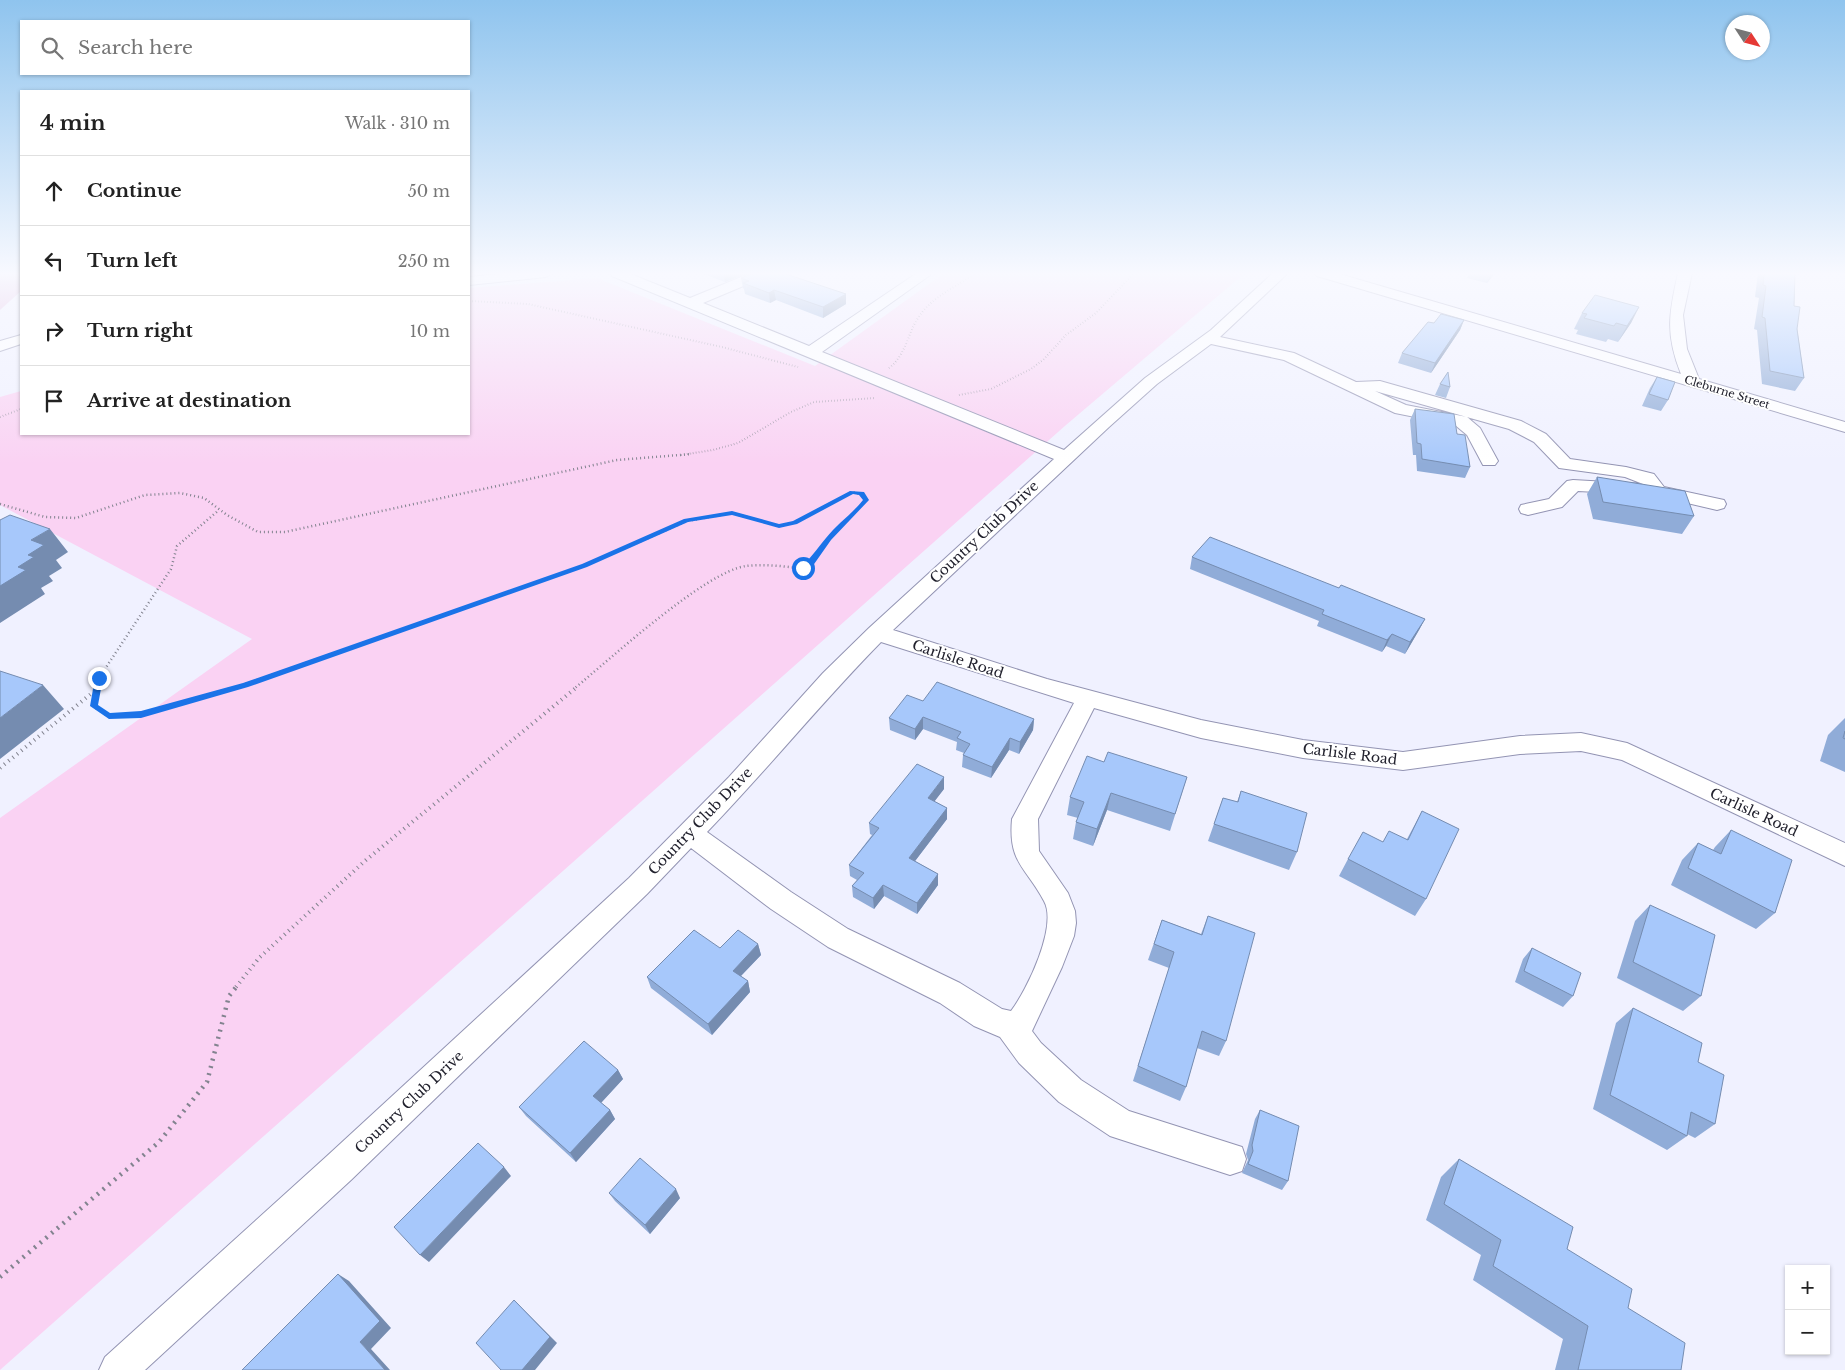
<!DOCTYPE html>
<html lang="en">
<head>
<meta charset="utf-8">
<style>
	:root { --surface:#fff; --page:#f2f2f2; --text:#222; --muted:#767676; --line:#e0e0e0 }
	body { margin:0; font-family:"Libre Baskerville",serif; background:var(--page); color:var(--text) }
	.controls { position:absolute; right:15px; bottom:15px; display:grid; overflow:hidden; border-radius:0px; box-shadow:0 1px 4px #0004 }
	.controls button { width:45px; height:45px; display:grid; place-items:center; padding:0; border:0; border-bottom:1px solid var(--line); background:var(--surface); color:var(--text); font:25px sans-serif }
	.compass { position:absolute; left:1725px; top:15px; width:45px; height:45px; border-radius:50%; background:var(--surface); box-shadow:0 1px 4px #0004; rotate:126deg }
	.stop { position:absolute; width:15px; height:15px; margin:-11px; border:4px solid #1a73e8; border-radius:50%; background:#fff }
	.stop.end { background:#1a73e8; border-color:#fff; box-shadow:0 1px 5px #0008 }
	.list { margin:0; padding:0; list-style:none }
	h2 { display:flex; justify-content:space-between; align-items:center; height:65px; margin:0; padding:0 20px; font-size:21px }
	h2 small { font-size:16px; font-weight:400; color:var(--muted) }
	.list li { display:grid; grid-template-columns:32px 1fr auto; gap:15px; align-items:center; box-sizing:border-box; height:70px; padding:0 20px; border-top:1px solid var(--line) }
	.list b { display:block; font-size:19px; white-space:nowrap }
	.list em { font-size:16px; font-style:normal; color:var(--muted) }
	.icon { flex:none; width:28px; height:28px; fill:none; stroke:currentColor; stroke-width:2; stroke-linecap:round; stroke-linejoin:round }
	.map { position:relative; flex:none; width:1845px; height:1370px; overflow:hidden }
	.search { position:absolute; background:var(--surface); box-shadow:0 1px 4px #0004; left:20px; top:20px; width:450px; height:55px; display:flex; align-items:center; gap:12px; box-sizing:border-box; padding:0 18px; border-radius:0px; color:var(--muted); font-size:19px }
	.panel { position:absolute; background:var(--surface); box-shadow:0 1px 4px #0004; left:20px; top:90px; width:450px; height:345px; border-radius:0px }
	.map>svg:first-child { display:block }
	.green { fill:#fad2f3 }
	.forest { fill:#e0aed8 }
	.lines { fill:none; stroke-linecap:round; stroke-linejoin:round }
	.minor-casing { stroke:#9394b3; stroke-width:2 }
	.path-far3 { stroke:#82838f; stroke-width:2; stroke-dasharray:0.5 2.5; stroke-linecap:butt }
	.path-far2 { stroke:#82838f; stroke-width:2.5; stroke-dasharray:1 3; stroke-linecap:butt }
	.path-far1 { stroke:#82838f; stroke-width:4; stroke-dasharray:1 4.5; stroke-linecap:butt }
	.path { stroke:#82838f; stroke-width:4.5; stroke-dasharray:2 5.5; stroke-linecap:butt }
	.minor { fill:#fff; fill-rule:evenodd }
	.wall { fill:#90acd8 }
	.shaded-wall { fill:#758cb0 }
	.building { fill:#a7c8fb; stroke:#758cb0 }
	.route { fill:#1a73e8 }
	.labels { text-anchor:middle; stroke-width:4; stroke-linejoin:round; paint-order:stroke }
	.far-street-label { font-size:11px; fill:#21212d; stroke:#fff }
	.street-label { font-size:14px; fill:#21212d; stroke:#fff }
</style>
</head>
<body>
<div class="map">
<svg width="1845" height="1370" viewBox="0 0 1845 1370">
	<rect width="100%" height="100%" fill="#f0f1ff"/>
	<path class="green" d="M944,273h301l-179,152 -1066,945v-552l252,-179 -252,-134v-108l21,-6v43h448v-146l128,-10 218,88z"/>
	<path class="forest" d="M0,273h21v18l-21,19z"/>
	<g class="lines">
		<defs>
			<path id="minor" d="M510,273h43l-7,4 -77,8v-8z
				M610,273h18l62,25 61,-25h25l-2,3 -14,3 -57,24 106,43 108,-73h16l-111,79 242,98 81,-72 66,-48 62,-57h15l-68,64 74,16 62,29 24,-1 141,40 25,13 24,25 56,8 28,7 10,13 60,13 2,4 -2,4 -7,2 -64,-15 -75,-4 -16,16 -34,8 -7,-2 -2,-4 2,-4 28,-6 18,-18 6,-1 70,4 -18,-7 -66,-9 -25,-26 -25,-13 -134,-38 31,14 61,12 13,11 18,33 -3,4h-12l-16,-30 -12,-10 -60,-12 -111,-53 -73,-16 -54,40 -48,43 -216,203 154,49 154,41 102,20 100,12 117,-16 61,-3 46,10 218,100v23l-223,-106 -41,-9 -61,3 -117,16 -100,-12 -102,-20 -107,-30 -56,111 1,32 29,42 7,18 1,12 -2,13 -12,31 -30,64 9,12 40,37 48,31 113,36 4,12 -4,12 -12,4 -120,-39 -51,-34 -40,-39 -19,-26 -26,-11 -34,-23 -112,-56 -57,-38 -80,-61 -44,46 -296,286 -206,190h-46l6,-13 222,-201 302,-278 100,-101 94,-104 46,-45 185,-169 -442,-183zM881,642l193,61 -62,116c-4,44 14,48 32,82 14,25 -17,89 -33,110l-9,-2 -42,-26 -112,-54 -57,-37 -84,-60c60,-62 114,-129 174,-190z
				M1315,273h21l345,101c-16,-41 -12,-60 -3,-101h14l-9,42 4,34 12,30 146,43v10l-528,-156z
				M21,335v9l-21,7v-10z"/>
		</defs>
		<use href="#minor" class="minor-casing"/>
		<path class="path-far3" d="M469,301l59,3 194,43 76,20
			M889,368c17,-13 18,-33 29,-50 13,-21 38,-31 58,-45
			M959,395l32,-6 40,-20 12,-9 23,-25 30,-22 38,-40
			M0,417l21,-8
			M681,455l32,-5 25,-7 53,-31 23,-10 61,-4"/>
		<path class="path-far2" d="M0,504l45,13 31,1 69,-23 35,-2 24,5 23,17 31,17h27l332,-72 75,-6
			M97,688l2,-10 72,-109 6,-23 42,-36
			M234,688l350,-122 103,-45 45,-8 47,13 16,-4 57,-30 9,2 5,6 -38,39 -19,26 -6,4c-18,-3 -39,-5 -57,-3 -40,5 -137,94 -171,122"/>
		<path class="path-far1" d="M97,687l-3,19 15,10 32,-2 97,-27
			M0,768l97,-79
			M236,987l23,-29 107,-98 211,-173"/>
		<path class="path" d="M0,1277l159,-135 48,-60 22,-86 8,-10"/>
		<use href="#minor" class="minor"/>
	</g>
	<path class="wall" d="M701,273h47l-23,9z
		M1469,273h26l-8,10 -20,-5z
		M1758,273h37l-1,33 10,72 -9,13 -33,-7 -5,-54 -3,-1 5,-31 -4,-1z
		M741,278l105,26 -23,14 -47,-18 -6,3 -25,-9 -1,-5 -1,-1z
		M1639,307l-8,16 -13,19 -10,-3 -2,3 -30,-8 2,-4 -4,-1 8,-16z
		M1464,320l-4,10 -29,43 -33,-10 4,-10 32,-30z
		M1657,377l11,23 -7,11 -19,-5 8,-18z
		M1440,384l10,3 -4,11 -11,-3z
		M1415,409l42,25 13,33 -5,11 -48,-7 -1,-16h-3l-3,-35z
		M1597,477l97,39 -12,18 -89,-15 -6,-25z
		M1192,557l147,31 86,31 -6,11 -14,24 -19,-8 -4,6 -65,-26 2,-5 -129,-52z
		M923,701l111,18 -1,11 -14,24 -10,-4 -18,28 -29,-11 1,-12 1,-2 -8,-3 1,-8 -34,-13 -8,11 -25,-10 -1,-12z
		M1845,718v54l-25,-11 8,-26z
		M1104,762l83,15 -17,54 -63,-21 -14,36 -20,-7 3,-17 2,-4 -11,-3 3,-18z
		M944,789l-10,12 13,7v11l-32,42 23,13v11l-21,29 -33,-18 -10,13 -21,-12 -1,-11 5,-6 -7,-4 -1,-11 23,-30 -2,-1 -1,-11z
		M1241,791l56,61 -8,18 -81,-29 15,-43 14,4z
		M1422,811l4,88 -11,17 -76,-40 9,-17 35,-17 24,-3z
		M1731,830l44,83 -19,16 -85,-44 11,-25 16,-17 15,7 2,-3z
		M1650,905l51,91 -18,15 -66,-33 18,-57z
		M1208,916l18,125 -7,15 -22,-8 -11,39 -6,14 -47,-20 36,-113 -21,-8 14,-40 39,14z
		M758,944l3,11 -20,21 7,5 2,11 -38,43 -61,-47 -4,-11 73,-29z
		M1532,948l41,48 -10,11 -48,-25 8,-23z
		M1633,1008l65,54 17,62 -20,14 -8,-4v2l-20,14 -74,-41 23,-86z
		M618,1070l5,9 -22,24 9,7 5,9 -39,43 -50,-46 -7,-9z
		M1260,1110l28,71 -6,9 -40,-17 6,-13 -2,-6 9,-35z
		M1459,1159l108,90 61,59 53,62h-126l8,-31 -90,-59 8,-25 -55,-35 15,-43z
		M609,1193l71,5 -30,36 -35,-33z"/>
	<path class="shaded-wall" d="M724,273h24l-23,9z
		M1491,273h4l-8,10z
		M774,290l2,10 -6,3 -1,-10z
		M846,294v10l-23,14v-11z
		M1639,307l-8,16 -13,19 9,-16z
		M1464,320l-4,10 -29,43 4,-10z
		M50,529l18,23 -12,8 6,8 -13,8 4,5 -12,7 4,6 -45,29v-37l28,-31 3,-15z
		M1425,619l-6,11 -14,24 5,-12z
		M1392,634l-6,12 -4,6 5,-12z
		M43,685l21,24 -64,50v-41z
		M923,717v12l-8,11v-11z
		M1034,719l-1,11 -14,24 1,-12z
		M1010,738l-1,12 -18,28 1,-11z
		M944,777v12l-16,21v-12z
		M1111,793l-4,17 -14,36 4,-17z
		M947,808v11l-38,50v-11z
		M938,874v11l-21,29v-11z
		M883,885l1,11 -10,13 -1,-11z
		M758,944l3,11 -25,26 -3,-10z
		M748,981l2,11 -38,43 -4,-11z
		M618,1070l5,9 -24,26 -6,-9z
		M610,1110l5,9 -39,43 -6,-9z
		M504,1167l7,9 -82,86 -9,-7z
		M676,1189l4,9 -30,36 -5,-9z
		M338,1274l11,7 42,47 -20,21 19,21h-5l-25,-28z
		M514,1300l43,43 -22,27h-13z"/>
	<path class="building" d="M754,273h29l63,21 -23,13 -49,-17 -5,3 -26,-10 6,-2 -8,-3z
		M1764,273h31l-1,33 6,1 -3,22 7,49 -34,-7 -5,-53 -3,-1 4,-31 -3,-1z
		M1595,295l44,12 -12,19 -11,-3 -2,3 -30,-8 3,-4 -5,-1z
		M1441,314l23,6 -29,43 -33,-10 26,-31 6,1z
		M1448,372l2,15 -10,-3z
		M1657,377l18,5 -7,18 -19,-6z
		M1415,409l39,5 3,20 8,1 5,32 -48,-8 -1,-15 -4,-1z
		M1597,477l88,14 9,25 -91,-14z
		M10,515l40,14 -19,11 13,5 -16,10 6,2 -16,10 8,3 -26,16v-66z
		M1210,537l129,51 2,-3 84,34 -15,23 -18,-8 -5,6 -65,-26 2,-4 -132,-53z
		M0,671l43,14 -43,33z
		M937,682l97,37 -14,23 -10,-4 -18,29 -29,-12 7,-11 -13,-6 4,-6 -38,-15 -8,12 -26,-11 18,-23 16,6z
		M1845,731v8l-2,-1z
		M1108,752l79,25 -12,37 -64,-21 -14,36 -21,-7 8,-20 -14,-5 17,-41 17,6z
		M917,764l27,13 -16,21 19,10 -38,50 29,16 -21,29 -34,-18 -10,13 -21,-12 12,-13 -15,-8 30,-37 -10,-5z
		M1241,791l66,22 -10,39 -83,-28 9,-26 15,4z
		M1422,811l37,18 -33,70 -78,-40 15,-27 20,10 6,-11 19,9z
		M1731,830l61,30 -17,53 -87,-45 10,-25 23,11z
		M1650,905l65,30 -14,61 -68,-34z
		M1208,916l47,17 -29,108 -24,-10 -16,56 -48,-21 36,-114 -20,-8 8,-24 40,15z
		M694,930l26,18 18,-18 20,14 -25,27 15,10 -40,43 -61,-47z
		M1532,948l49,25 -8,23 -49,-25z
		M1633,1008l69,35 -4,19 26,13 -9,49 -24,-12 -4,24 -77,-41z
		M584,1041l34,29 -25,26 17,14 -40,43 -51,-46z
		M1260,1110l39,16 -11,55 -40,-17 5,-13 -1,-6z
		M478,1143l26,24 -84,88 -26,-28z
		M640,1158l36,31 -31,36 -36,-32z
		M1459,1159l114,68 -6,22 65,40 -4,19 57,35 -4,27h-103l10,-44 -95,-60 8,-26 -57,-36z
		M338,1274l42,47 -20,21 25,28h-143z
		M514,1300l36,37 -28,33h-21l-25,-27z"/>
	<linearGradient id="sky" x2="0" y2="1"><stop stop-color="#8fc4ee"/><stop offset="0.59" stop-color="#f8f9ff"/><stop offset="1" stop-color="#f8f9ff" stop-opacity="0"/></linearGradient>
	<rect width="1845" height="464" fill="url(#sky)"/>
	<path class="route" d="M850,491l14,1 5,8 -38,40 -19,27 -6,3 -6,-2c10,-9 17,-19 26,-30 11,-14 26,-24 37,-38l-4,-5 -6,-1 -56,30 -18,4 -47,-13 -44,7 -101,45 -339,120 -107,31 -32,1 -19,-13 5,-28 4,-3 4,3 -5,27 12,8 31,-2 102,-28 339,-119 102,-45 48,-8 47,13 14,-3z"/>
	<g class="labels">
		<g class="far-street-label">
			<text transform="translate(1727 392) rotate(17)" y="4">Cleburne Street</text>
		</g>
		<g class="street-label">
			<text transform="translate(984 532) rotate(-43)" y="5">Country Club Drive</text>
			<text transform="translate(958 659) rotate(18)" y="5">Carlisle Road</text>
			<text transform="translate(1350 754) rotate(7)" y="5">Carlisle Road</text>
			<text transform="translate(1754 812) rotate(25)" y="5">Carlisle Road</text>
			<text transform="translate(700 821) rotate(-46)" y="5">Country Club Drive</text>
			<text transform="translate(409 1102) rotate(-43)" y="5">Country Club Drive</text>
		</g>
	</g>
</svg>
<div class="controls">
<button>+</button>
<button>−</button>
</div>
<svg class="compass" viewBox="-18 -18 36 36"><path d="M0-13l5 13h-10z" fill="#e53935"/><path d="M0 13l5-13h-10z" fill="#767676"/></svg>
<div class="stop" style="left:803px;top:568px"></div>
<div class="stop end" style="left:99px;top:678px"></div>
<div class="search"><svg class="icon" aria-label="search" viewBox="0 0 24 24"><circle cx="10" cy="10" r="6"/><path d="M15 15l6 6"/></svg>Search here</div>
<section class="panel">
<h2>4 min<small>Walk · 310 m</small></h2>
<ul class="list">
<li><svg class="icon" aria-label="ahead" viewBox="0 0 24 24"><path d="M12 20V5M6 11l6-6 6 6"/></svg><div><b>Continue</b></div><em>50 m</em></li>
<li><svg class="icon" aria-label="left" viewBox="0 0 24 24"><path d="M17 20v-9H6M10 6l-5 5 5 5"/></svg><div><b>Turn left</b></div><em>250 m</em></li>
<li><svg class="icon" aria-label="right" viewBox="0 0 24 24"><path d="M7 20v-9h11M14 6l5 5-5 5"/></svg><div><b>Turn right</b></div><em>10 m</em></li>
<li><svg class="icon" aria-label="arrive" viewBox="0 0 24 24"><path d="M6 21V4h12l-3 4 3 4H6"/></svg><div><b>Arrive at destination</b></div></li>
</ul>
</section>
</div>
</body>
</html>
